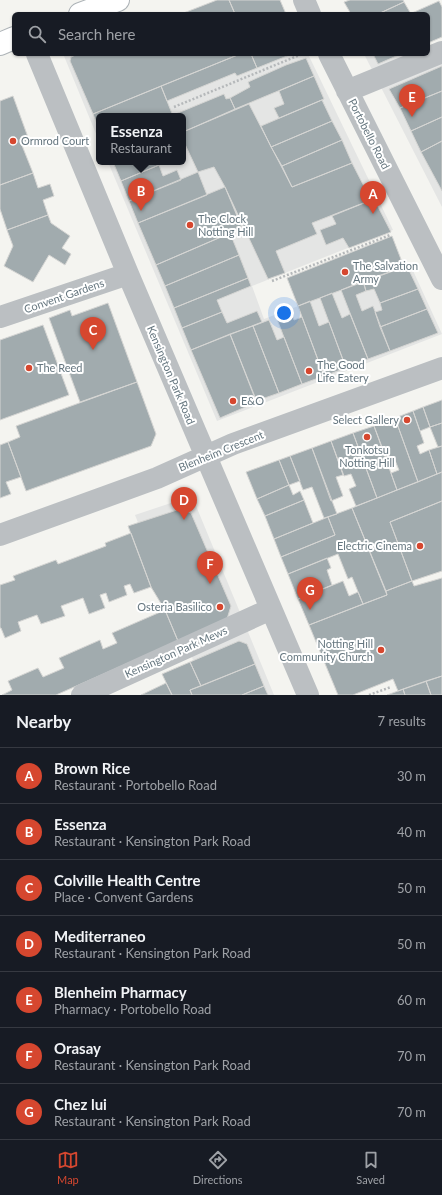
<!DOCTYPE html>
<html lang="en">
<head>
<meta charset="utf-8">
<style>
	:root { --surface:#171b24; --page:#20242c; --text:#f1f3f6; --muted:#9ea1a6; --line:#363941; --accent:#d6472f }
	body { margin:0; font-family:Lato,sans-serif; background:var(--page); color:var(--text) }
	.you { position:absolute; left:284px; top:313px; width:14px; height:14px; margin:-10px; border:3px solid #fff; border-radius:50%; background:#1a73e8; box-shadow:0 0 0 6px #1a73e833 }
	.badge { display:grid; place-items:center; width:26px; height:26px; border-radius:50%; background:var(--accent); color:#fff; font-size:13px; font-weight:700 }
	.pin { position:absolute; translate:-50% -33px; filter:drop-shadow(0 1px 2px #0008) }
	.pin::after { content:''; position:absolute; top:21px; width:14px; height:12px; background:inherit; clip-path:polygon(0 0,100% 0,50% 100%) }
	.popup { position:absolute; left:96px; top:113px; width:90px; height:52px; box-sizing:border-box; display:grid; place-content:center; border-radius:6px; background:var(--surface); filter:drop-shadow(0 1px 3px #0005); font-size:13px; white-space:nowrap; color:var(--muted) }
	.popup b { font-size:15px; color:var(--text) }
	.popup::after { content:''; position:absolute; left:50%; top:100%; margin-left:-8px; border:8px solid transparent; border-top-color:var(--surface) }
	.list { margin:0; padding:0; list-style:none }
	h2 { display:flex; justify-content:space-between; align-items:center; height:52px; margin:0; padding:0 16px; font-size:17px }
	h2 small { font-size:13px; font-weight:400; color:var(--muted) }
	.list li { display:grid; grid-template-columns:26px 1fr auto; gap:12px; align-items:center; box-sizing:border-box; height:56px; padding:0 16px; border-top:1px solid var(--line) }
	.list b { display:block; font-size:15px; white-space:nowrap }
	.list p { margin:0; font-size:13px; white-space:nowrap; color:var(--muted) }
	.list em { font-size:13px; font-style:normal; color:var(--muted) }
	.icon { flex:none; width:22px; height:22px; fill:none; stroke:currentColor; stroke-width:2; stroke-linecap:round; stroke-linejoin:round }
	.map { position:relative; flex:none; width:442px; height:695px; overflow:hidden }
	.search { position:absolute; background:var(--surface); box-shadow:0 1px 3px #0004; left:12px; right:12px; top:12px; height:44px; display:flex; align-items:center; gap:10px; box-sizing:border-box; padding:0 14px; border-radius:6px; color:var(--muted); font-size:15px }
	.sheet { height:444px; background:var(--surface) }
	nav { display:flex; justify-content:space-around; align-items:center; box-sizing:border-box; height:56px; border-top:1px solid var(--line); background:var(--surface); font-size:11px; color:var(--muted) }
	nav a { display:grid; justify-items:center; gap:2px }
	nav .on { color:var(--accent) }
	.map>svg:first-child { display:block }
	.built { fill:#e4e5e4 }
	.building { fill:#a1abae; stroke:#d5d5d3 }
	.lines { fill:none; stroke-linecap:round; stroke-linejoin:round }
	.secondary-casing { stroke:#adb3b7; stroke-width:24 }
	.path { stroke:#b5b8ba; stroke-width:2.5; stroke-dasharray:2 2; stroke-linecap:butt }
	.street { stroke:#bbbfc2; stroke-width:22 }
	.secondary { stroke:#fff; stroke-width:22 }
	.poi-dot { fill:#d6472f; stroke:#fff; stroke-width:1.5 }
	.labels { text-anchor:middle; stroke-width:4; stroke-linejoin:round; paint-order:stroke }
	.street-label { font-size:11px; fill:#65767f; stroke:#fff }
	.poi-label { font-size:11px; fill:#65767f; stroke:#fff; text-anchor:start }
</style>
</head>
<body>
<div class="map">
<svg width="442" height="695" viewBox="0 0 442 695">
	<rect width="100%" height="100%" fill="#f4f4f0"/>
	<path class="built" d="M68,54h240l85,176 -141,56 12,33 146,-55 32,70 -225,87 -109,-259h75v-46h-84v25l-35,-85z
		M364,54h64l14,7v146z
		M192,496l82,199h-67l-72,-180z"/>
	<path class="building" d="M217,0h12l6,14h-54z
		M229,0h51l6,14h-51z
		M350,0h53l1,2 -26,12h-27l-7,-12z
		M439,1l3,6v30l-14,6v-29h-16v-1z
		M404,2l7,12h-33z
		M78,54h162l-147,60 -23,-53 1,-4z
		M240,54h11l6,14 -20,8 -2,-3 -68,28 -6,-15z
		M251,54h41l-35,14z
		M373,54h28l-23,10z
		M306,58l8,18 -79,33 -5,-11 20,-11 -2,-5 38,-17z
		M442,66v25l-42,17 -11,-19z
		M314,76l10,23 -45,19 -5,-10 10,-4 -5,-13z
		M161,86l12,30h-74v13l-6,-15z
		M442,91v26l-31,14 -11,-23z
		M224,94l2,5 4,-1 5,11 -52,23v-16l-10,-1z
		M13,96l16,44 -8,3 12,30 -33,12v-84z
		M322,100l10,21 -61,26 -10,-21z
		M249,104l43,83 60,-24 19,37 -59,23 5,11 -41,17 9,22 -17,6 -43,-92 -11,-20 -16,5 -15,-32v-8z
		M442,117v24l-21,11 -10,-21z
		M332,121l10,19 -60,26 -11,-19z
		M342,140l10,23 -60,24 -10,-21z
		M442,141v50l-21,-39z
		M113,162h45l1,3 -38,16z
		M159,165l4,11 14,-6 4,10 -52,21 -8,-20z
		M198,172l9,23 -69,28 -9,-22z
		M33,173l5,15 12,-4 4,12 -11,4 5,15 -41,15 -7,-21v-24z
		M225,187l17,41 -86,37 -18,-42z
		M374,199l17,33 -42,16 -6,-10 -17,7 -6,-15 16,-6 -4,-8z
		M48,215l3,8 19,13 -8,12 9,6 -6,11 -16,-10 -16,27 -29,-16 9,-20 -6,-16z
		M230,233l9,22 -74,31 -9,-21z
		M392,236l12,31 -106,39 -11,-28z
		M239,255l9,23 -74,30 -9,-22z
		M407,266l11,23 -38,14 -6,-14 -8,2 -3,-10z
		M248,278l3,8 -34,14 5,12 -40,16 -8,-20z
		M363,281l3,10 -10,4 6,16 11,-5 17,45 -22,8 -27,-69z
		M418,289l9,20 -47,18 -5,-15 7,-2 -2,-7z
		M332,293l10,25 8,-4 18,45 -22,9 -26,-70z
		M310,301l9,25 10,-4 17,46 -22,8 -26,-70z
		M108,303l29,79 -57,20 -31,-84 21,-8 2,6z
		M290,309l4,11 8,-3 22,59 -22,8 -27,-70z
		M427,309l11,24 -48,18 -10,-24z
		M257,311l5,11 -71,28 -9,-22 40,-16 5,11z
		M269,320l8,20 7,-3 18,47 -23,9 -26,-67z
		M43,325l26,70 -69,25v-80z
		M253,326l26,67 -23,8 -26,-67z
		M230,334l27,68 -37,16 -29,-68z
		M137,382l19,52 -5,12 -125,45 -18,-49 12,-5 -4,-11z
		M442,400v23l-12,4 -7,-20z
		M423,407l7,20 -10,4 -7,-20z
		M413,411l11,32 -7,3 3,8 9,-4 8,24 -19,8 -23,-64z
		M395,418l23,64 -21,8 -6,-17 8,-3 -5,-12 -7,2 -13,-34z
		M442,423v23l-4,1 -8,-20z
		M374,426l23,64 -20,8 -24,-65z
		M353,433l24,65 -21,8 -7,-17 7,-3 -5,-12 -7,2 -13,-35z
		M331,441l12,34 -7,2 7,19 -12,5 -19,-53z
		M8,442l13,35 -15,5 5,12 -11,4v-53z
		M442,446v26l-5,2 -8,-24z
		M312,448l25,66 -13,4 -12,-31 -9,3 -13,-34z
		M290,456l10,25 -11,4 -10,-25z
		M279,460l10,25 -32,14 -11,-27z
		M442,472v29l-52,21 22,59 -26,10 -34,-83z
		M289,485l4,10 7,-4 4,9 -39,16 -8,-17z
		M304,500l9,23 -39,16 -9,-23z
		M442,501v70l-30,10 -22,-59z
		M352,508l35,87 -24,9 -11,-27 -4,2 -10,-25 -50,20 -7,-17 54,-22 -7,-18z
		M180,509l11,4 40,93 -4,13 -49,22 -13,-31 -14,-23 -23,-61z
		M328,517l7,18 -54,22 -7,-18z
		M131,533l20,54 -17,6 -4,-9 -6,2 3,9 -18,7 -3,-9 -6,2 5,13 -16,6 -6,-16 -22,8 4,10 -24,8 -4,-9 -19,7 3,9 -16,7 -4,-10h-1v-43l15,-5 -2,-4 43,-16 2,4 48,-18 -1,-3z
		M327,558l4,10 -4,2 5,15 -34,14 -10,-25z
		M442,578v98l-44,15 -5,-12 -40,16h-15l-29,-70 78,-30 -1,-4 26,-10 2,5z
		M343,581l6,15 9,-4 5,12 -54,21 -11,-26z
		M165,610l13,31 -122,54h-54l10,-5 -4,-9 30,-13 5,9 21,-9 -5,-10 41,-18 3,9 14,-6 -5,-10z
		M239,641l8,3 8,20 -54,22 -11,-24z
		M190,662l11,24 -11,4 2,5h-20l-10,-21z
		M255,664l9,22 -22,9h-50l-2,-5z
		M442,676v19h-11l-5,-14z
		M426,681l5,14h-26l-2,-6z
		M166,683l6,12h-31z
		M264,686l4,9h-26z
		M403,689l2,6h-18l11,-4z"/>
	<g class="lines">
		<defs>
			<path id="secondary" d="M80,14l38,-14
				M0,44l14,-6"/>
		</defs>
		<use href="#secondary" class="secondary-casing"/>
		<path class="path" d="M174,107l128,-53
			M272,281l118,-46
			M369,695l22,-8"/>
		<path class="street" d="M304,0l6,14
			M37,54l91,220 180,421
			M329,54l113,225
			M347,91l95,-39
			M0,317l128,-43
			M0,535l157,-57 76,-34 209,-76
			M82,695l189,-86"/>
		<use href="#secondary" class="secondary"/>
	</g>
	<g class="poi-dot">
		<circle cx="13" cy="141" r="4"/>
		<circle cx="190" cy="225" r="4"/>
		<circle cx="345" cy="272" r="4"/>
		<circle cx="29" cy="368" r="4"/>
		<circle cx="309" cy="371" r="4"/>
		<circle cx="233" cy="401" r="4"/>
		<circle cx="407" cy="420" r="4"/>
		<circle cx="367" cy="437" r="4"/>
		<circle cx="420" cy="546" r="4"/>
		<circle cx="220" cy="607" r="4"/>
		<circle cx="381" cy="650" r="4"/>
	</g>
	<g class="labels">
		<g class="street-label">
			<text transform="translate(369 134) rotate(63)" y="4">Portobello Road</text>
			<text transform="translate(64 296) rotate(-19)" y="4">Convent Gardens</text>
			<text transform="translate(171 375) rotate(67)" y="4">Kensington Park Road</text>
			<text transform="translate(221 451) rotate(-22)" y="4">Blenheim Crescent</text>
			<text transform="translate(176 652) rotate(-24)" y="4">Kensington Park Mews</text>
		</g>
		<g class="poi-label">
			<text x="21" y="145">Ormrod Court</text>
			<text x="198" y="223">The Clock<tspan x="198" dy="13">Notting Hill</tspan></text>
			<text x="353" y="270">The Salvation<tspan x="353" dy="13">Army</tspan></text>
			<text x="317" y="369">The Good<tspan x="317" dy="13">Life Eatery</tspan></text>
			<text x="37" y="372">The Reed</text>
			<text x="241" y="405">E&amp;O</text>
			<text x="399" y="424" text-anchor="end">Select Gallery</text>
			<text x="367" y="454" text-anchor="middle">Tonkotsu<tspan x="367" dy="13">Notting Hill</tspan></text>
			<text x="412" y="550" text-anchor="end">Electric Cinema</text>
			<text x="212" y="611" text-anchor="end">Osteria Basilico</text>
			<text x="373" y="648" text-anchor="end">Notting Hill<tspan x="373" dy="13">Community Church</tspan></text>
		</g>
	</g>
</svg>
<div class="you"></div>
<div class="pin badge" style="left:373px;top:214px">A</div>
<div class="pin badge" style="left:141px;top:211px">B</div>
<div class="popup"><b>Essenza</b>Restaurant</div>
<div class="pin badge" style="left:93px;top:350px">C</div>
<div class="pin badge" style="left:184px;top:520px">D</div>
<div class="pin badge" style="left:412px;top:117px">E</div>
<div class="pin badge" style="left:210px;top:584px">F</div>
<div class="pin badge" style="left:310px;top:610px">G</div>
<div class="search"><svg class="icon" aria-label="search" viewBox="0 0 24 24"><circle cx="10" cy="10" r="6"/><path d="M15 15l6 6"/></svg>Search here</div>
</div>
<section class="sheet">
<h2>Nearby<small>7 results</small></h2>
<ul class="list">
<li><span class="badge">A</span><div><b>Brown Rice</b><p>Restaurant · Portobello Road</p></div><em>30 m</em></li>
<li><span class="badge">B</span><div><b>Essenza</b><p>Restaurant · Kensington Park Road</p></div><em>40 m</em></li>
<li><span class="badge">C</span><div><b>Colville Health Centre</b><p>Place · Convent Gardens</p></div><em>50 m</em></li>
<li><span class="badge">D</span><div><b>Mediterraneo</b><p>Restaurant · Kensington Park Road</p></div><em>50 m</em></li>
<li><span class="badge">E</span><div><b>Blenheim Pharmacy</b><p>Pharmacy · Portobello Road</p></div><em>60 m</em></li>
<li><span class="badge">F</span><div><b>Orasay</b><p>Restaurant · Kensington Park Road</p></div><em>70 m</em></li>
<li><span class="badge">G</span><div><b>Chez lui</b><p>Restaurant · Kensington Park Road</p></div><em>70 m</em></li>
</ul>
</section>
<nav>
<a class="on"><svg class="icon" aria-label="map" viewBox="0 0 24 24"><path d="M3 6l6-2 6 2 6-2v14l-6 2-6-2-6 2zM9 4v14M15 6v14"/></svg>Map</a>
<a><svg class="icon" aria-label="directions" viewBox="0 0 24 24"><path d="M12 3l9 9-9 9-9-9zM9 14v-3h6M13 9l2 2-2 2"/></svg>Directions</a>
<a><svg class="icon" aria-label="saved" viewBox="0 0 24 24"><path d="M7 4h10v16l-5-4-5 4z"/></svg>Saved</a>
</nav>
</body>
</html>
